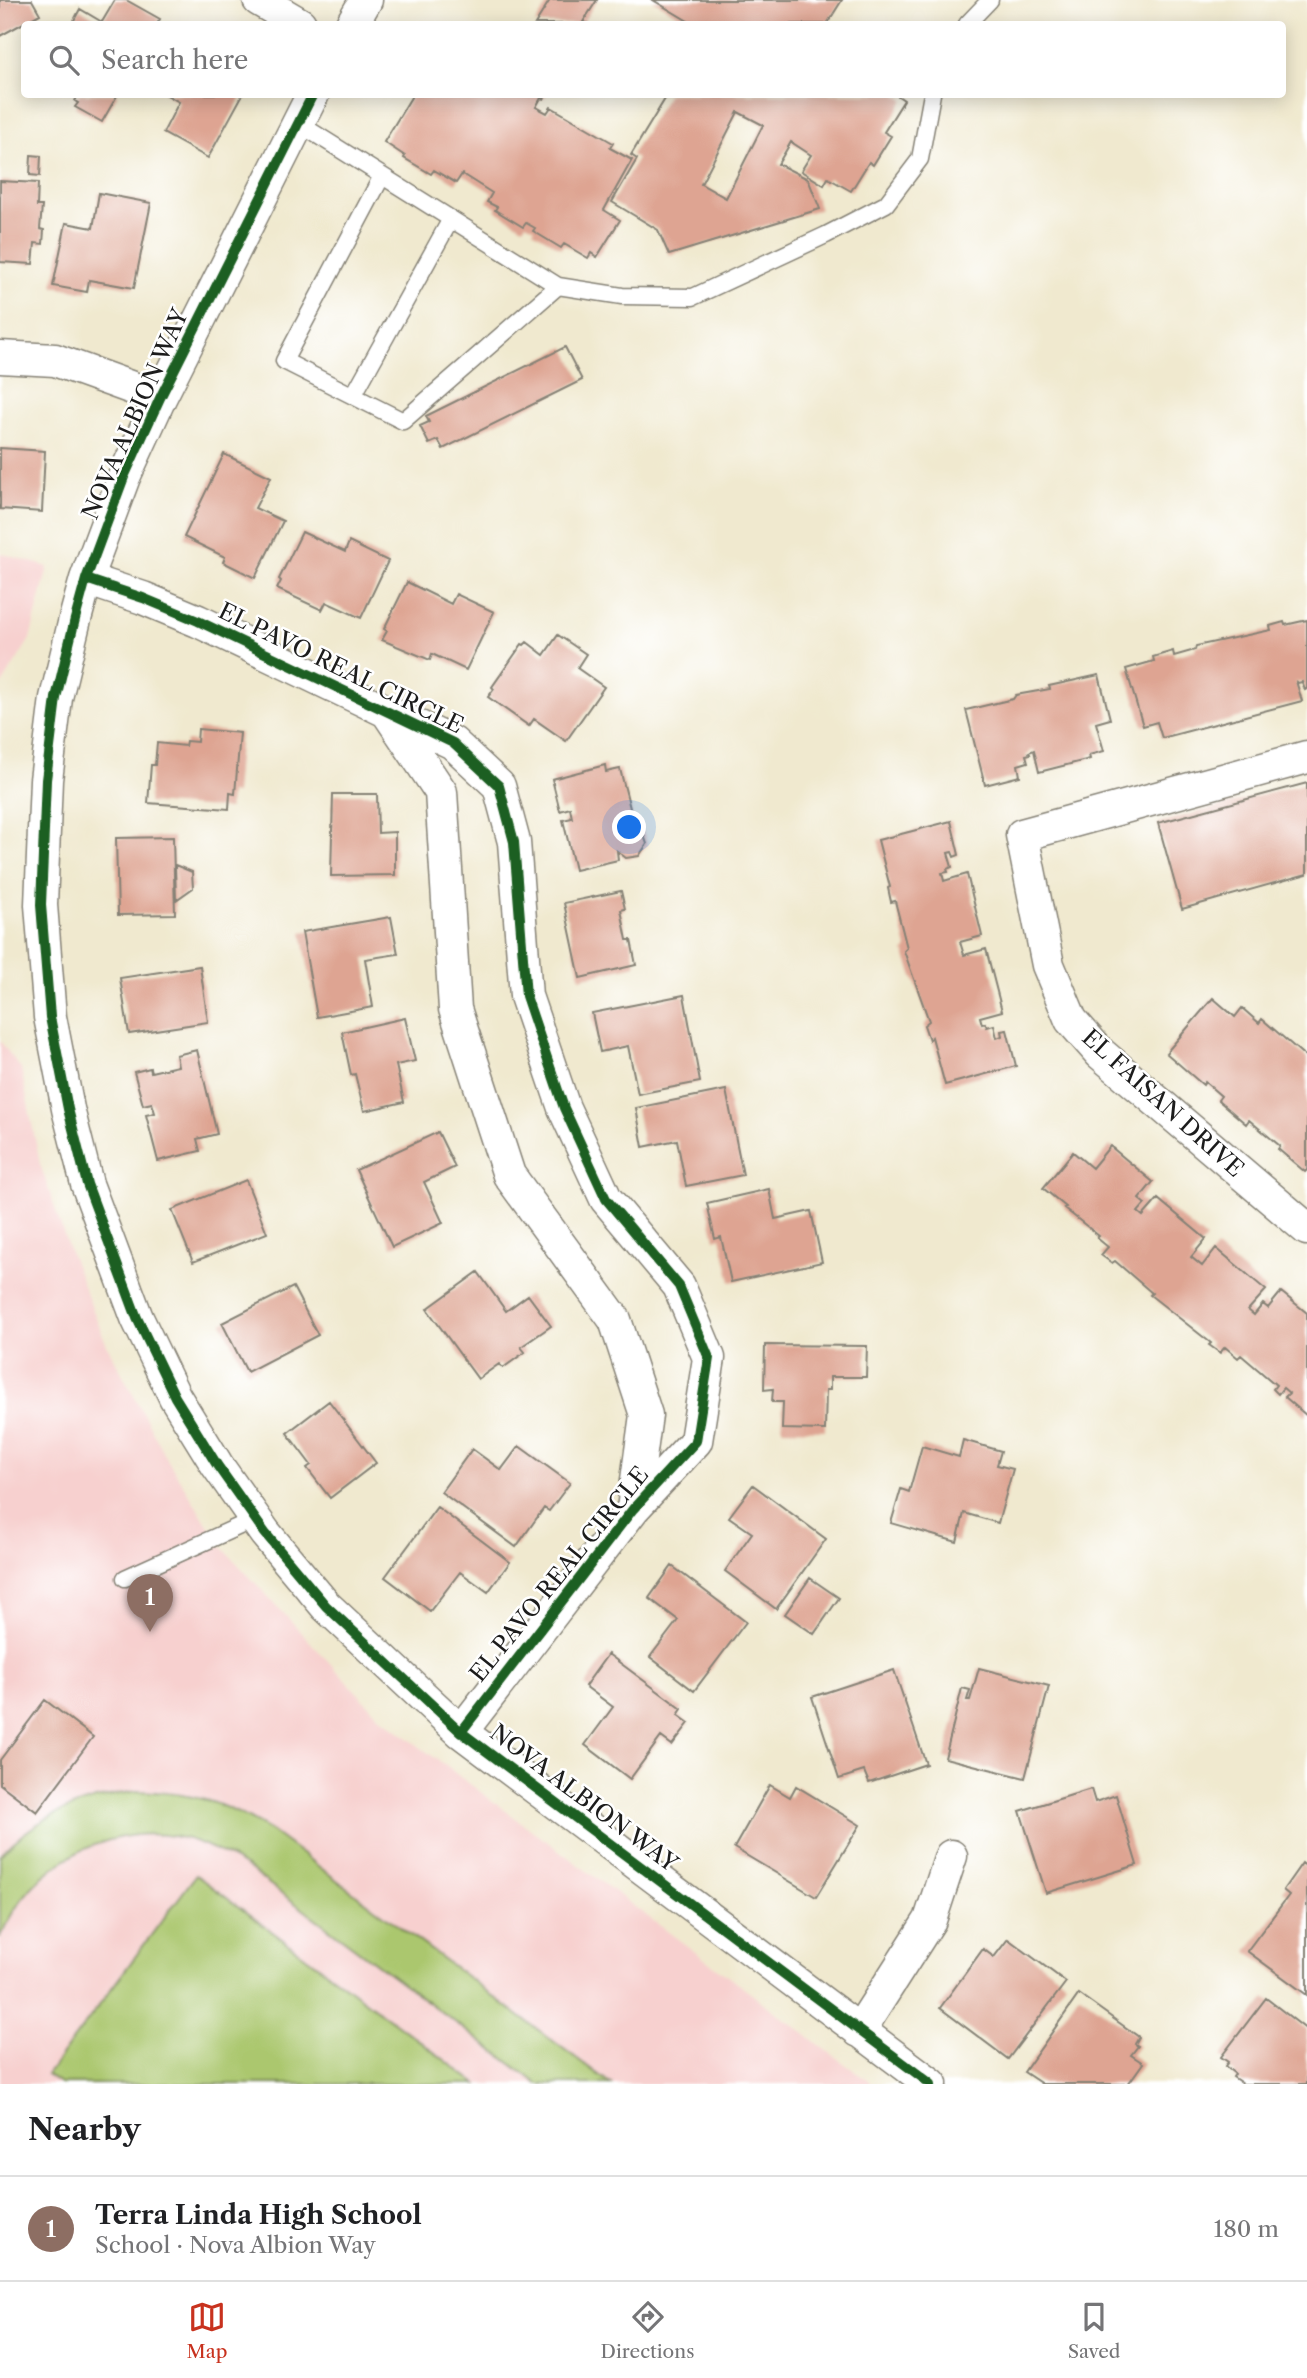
<!DOCTYPE html>
<html lang="en">
<head>
<meta charset="utf-8">
<style>
	:root { --surface:#fff; --page:#f2f2f2; --text:#202124; --muted:#757577; --line:#e0e0e0; --accent:#c8321e }
	body { margin:0; font-family:"Libre Caslon Text",serif; background:var(--page); color:var(--text) }
	.you { position:absolute; left:630px; top:828px; width:24px; height:24px; margin:-18px; border:5px solid #fff; border-radius:50%; background:#1a73e8; box-shadow:0 0 0 10px #1a73e833 }
	.badge { display:grid; place-items:center; width:46px; height:46px; border-radius:50%; background:var(--accent); color:#fff; font-size:23px; font-weight:700 }
	.pin { position:absolute; translate:-50% -58px; filter:drop-shadow(0 2px 4px #0008) }
	.pin::after { content:''; position:absolute; top:37px; width:24px; height:21px; background:inherit; clip-path:polygon(0 0,100% 0,50% 100%) }
	.list { margin:0; padding:0; list-style:none }
	h2 { display:flex; justify-content:space-between; align-items:center; height:91px; margin:0; padding:0 28px; font-size:30px }
	h2 small { font-size:23px; font-weight:400; color:var(--muted) }
	.list li { display:grid; grid-template-columns:46px 1fr auto; gap:21px; align-items:center; box-sizing:border-box; height:105px; padding:0 28px; border-top:2px solid var(--line) }
	.list b { display:block; font-size:26px; white-space:nowrap }
	.list p { margin:0; font-size:23px; white-space:nowrap; color:var(--muted) }
	.list em { font-size:23px; font-style:normal; color:var(--muted) }
	.icon { flex:none; width:38px; height:38px; fill:none; stroke:currentColor; stroke-width:2; stroke-linecap:round; stroke-linejoin:round }
	.map { position:relative; flex:none; width:1307px; height:2084px; overflow:hidden }
	.search { position:absolute; background:var(--surface); box-shadow:0 4px 18px #0003; left:21px; right:21px; top:21px; height:77px; display:flex; align-items:center; gap:18px; box-sizing:border-box; padding:0 24px; border-radius:7px; color:var(--muted); font-size:26px }
	.sheet { height:196px; background:var(--surface) }
	nav { display:flex; justify-content:space-around; align-items:center; box-sizing:border-box; height:98px; border-top:2px solid var(--line); background:var(--surface); font-size:19px; color:var(--muted) }
	nav a { display:grid; justify-items:center; gap:4px }
	nav .on { color:var(--accent) }
	.map>svg:first-child { display:block }
	.built { fill:#f7d0cf }
	.green { fill:#abc76e; stroke:#647245; stroke-width:2 }
	.building { fill:#dea492; fill-rule:evenodd }
	.lines { fill:none; stroke-linecap:round; stroke-linejoin:round }
	.service-casing { stroke:#868276; stroke-width:19 }
	.minor-casing { stroke:#868276; stroke-width:35 }
	.service { stroke:#fff; stroke-width:16 }
	.minor { stroke:#fff; stroke-width:32 }
	.cycleway-casing { stroke:#fff; stroke-width:15 }
	.cycleway { stroke:#1b5e20; stroke-width:10 }
	.labels { text-anchor:middle; stroke-width:5; stroke-linejoin:round; paint-order:stroke }
	.street-label { font-size:23px; fill:#1c1c1c; stroke:#fff }
</style>
</head>
<body>
<div class="map">
<svg width="1307" height="2084" viewBox="0 0 1307 2084">
	<rect width="100%" height="100%" fill="#fff"/>
	<filter id="ink" filterUnits="userSpaceOnUse"><feTurbulence type="fractalNoise" baseFrequency=".0143" numOctaves="2"/><feDisplacementMap in="SourceGraphic" scale="14" xChannelSelector="R" yChannelSelector="G"/><feConvolveMatrix kernelMatrix="1 2 1 2 8 2 1 2 1" color-interpolation-filters="sRGB"/></filter>
	<filter id="wash" filterUnits="userSpaceOnUse"><feTurbulence type="fractalNoise" baseFrequency=".00686" numOctaves="4" result="noise"/><feDisplacementMap in="SourceGraphic" scale="28" xChannelSelector="R" yChannelSelector="G"/><feGaussianBlur stdDeviation="1.57" result="paint"/><feColorMatrix in="noise" values="0 0 0 0 0 0 0 0 0 0 0 0 0 0 0 0 0 1.4 0 .05"/><feComposite in="paint" operator="in"/></filter>
	<g filter="url(#wash)">
		<rect width="100%" height="100%" fill="#f0e9cf"/>
		<path class="built" d="M0,553l48,14 -18,72 -30,49z
			M0,1041l21,28 19,95 29,86 37,93 61,116 54,87 159,171 492,367h-872z"/>
		<path class="green" d="M137,1791c58,2 84,10 134,40l340,253h-73l-293,-218c-16,-9 -31,-18 -48,-24 -80,-27 -167,20 -197,96v-82c36,-41 85,-58 137,-65z
			M196,1875l281,209h-417l-13,-9z"/>
		<g id="blocks">
			<path class="building" d="M0,0h32l8,14 -40,22z
				M115,0h11l34,19 -3,5h-85l8,-15 22,13z
				M550,0h47l-14,22 6,2h-54z
				M653,0h189l-15,24h-134z
				M79,94h39l-16,28 -27,-15 3,-4 -3,-2z
				M165,94h78l-35,64 -45,-25 16,-31z
				M413,94h134l-3,5 -3,-1 -5,9 11,6 4,-6 62,36 -3,5 22,12 -28,50 16,10 -23,37 -6,-4 -3,5 -24,-14 -3,4 -28,-17 2,-3 -9,-5 -3,4 -28,-17 2,-3 -10,-5 5,-9 -30,-19 -6,9 -22,-13 -3,4 -27,-16 1,-2 -21,-14z
				M668,94h227l9,6 -20,32 7,4 -18,29 -4,-3 -18,29 -23,-13 -4,7 -23,-14 10,-16 -20,-13 -13,22 30,15 12,30 -151,46 -11,-25 -46,-28 25,-43 -6,-4zM738,112l25,13 -37,73 -25,-14z
				M31,155l10,1 -1,20 -10,-1z
				M0,181l38,2 -1,23h5l-2,23 4,1 -1,14 -8,-1 -2,21 -33,-2z
				M99,193l52,10 -17,85 -45,-8 -2,12 -34,-6 13,-63 27,5z
				M565,347l17,33 -139,69 -5,-9 -9,4 -9,-18 9,-4 -3,-6z
				M0,448l45,3 -3,61 -42,-3z
				M224,454l47,23 -16,31 28,13 -28,57 -32,-16 2,-5 -41,-20z
				M302,532l43,20 4,-10 39,19 -27,57 -35,-16 -4,8 -45,-21 4,-8 -2,-2z
				M407,582l44,22 5,-10 38,18 -28,58 -34,-16 -2,6 -48,-20 5,-9 -3,-2z
				M1307,620v69l-2,1 -3,-8 -4,1 -2,-2 6,20 -140,37 -5,-16 -14,4 -17,-57 28,-8 -1,-4 20,-6 1,5 21,-6 1,-4 75,-16 -1,-4 14,-4 1,3z
				M558,635l28,19 -9,14 27,19 -38,54 -32,-22 -5,7 -41,-29 6,-8 -2,-2 30,-43 2,1 3,-3 17,13z
				M1099,675l11,44 -14,4 8,28 -15,4 1,4 -51,13 -5,-22 -5,2 1,2 -4,1 2,7 -10,3 2,11 -35,9 -19,-75 47,-11 3,-4 34,-6 -1,-3z
				M198,729l42,4 -5,61 -5,-1 -1,16 -81,-6 3,-38h4l2,-22 28,3 1,-5 11,1z
				M605,765l1,7 14,-3 13,51 7,4 7,20 -8,12 -13,2 -9,-7 1,9 -43,10 -12,-50 9,-2 -2,-10 -10,3 -8,-32z
				M1307,783v91l-125,35 -24,-86z
				M333,794h44l1,39 17,-1v43l-64,1z
				M951,821l8,34 -5,2 -2,-5 -4,1 4,14 -5,2 1,3 -6,1 2,8 23,-7 15,62 -22,6 4,13 22,-6 16,62 -22,6 2,7 3,-1 2,4 7,-2 3,13 5,-2 -1,-5 6,-1 9,36 -71,19 -13,-48 -3,3 -5,-15 5,-4 -25,-70 3,-3 -12,-47 -4,1 -3,-14 2,-1 -12,-47z
				M173,837l2,77 -57,1 -2,-77z
				M175,865l17,7 1,16 -17,12z
				M621,891l4,18 -4,1 6,30h4l5,25 -56,13 -16,-75z
				M391,917l7,37 -33,5 8,48 -56,10 -15,-85z
				M200,966l8,56 -79,12 -9,-56z
				M684,995l16,87 -62,12 -10,-48 -28,6 -8,-39z
				M1213,998l22,19 7,-9 17,15 3,-4 45,39v112l-2,2 -27,-23 2,-3 -31,-26 -3,4 -28,-24 3,-4 -16,-14 -2,3 -37,-32z
				M405,1018l10,43 -19,4 8,37 -40,9 -9,-37 -4,1 -9,-43z
				M197,1050l20,84 -20,5 3,12 -42,10 -12,-46 9,-2 -3,-10 -9,2 -9,-33 16,-4 1,4 27,-6 -2,-11z
				M726,1090l17,85 -57,11 -9,-46 -34,7 -7,-39z
				M438,1132l17,35 -31,15 19,41 -51,24 -36,-77z
				M1110,1146l43,36 -14,17 6,5 -7,8 5,4 15,-17 48,40 -15,18 11,9 14,-18 50,42 -18,20 6,5 9,-11 5,4 13,-16 26,21v103l-22,-19 4,-4 -6,-5 -5,6 -5,-5 3,-4 -35,-30 -3,3 -13,-11 -5,6 -11,-8 2,-2 -61,-48 2,-2 -37,-32 -3,2 -11,-8 7,-8 -11,-9 2,-2 -35,-28 2,-1 -23,-19 30,-36 19,16z
				M246,1180l21,53 -74,29 -21,-52z
				M769,1189l6,30 36,-8 11,51 -91,20 -10,-45 -6,2 -8,-36z
				M478,1272l28,39 22,-16 23,31 -30,21 4,5 -22,16 -4,-4 -21,15 -51,-70z
				M293,1287l25,48 -71,37 -25,-49z
				M765,1345l102,1 -1,31h-36v13h-4l-1,40 -43,-1 1,-27h-11l1,-13 -9,1z
				M329,1401l47,62 -46,35 -23,-30 4,-3 -24,-32z
				M963,1440l38,11 -4,14 16,4 -15,54 -34,-10 -7,29 -66,-19 10,-34 8,3 13,-46 37,11z
				M519,1446l51,37 -21,28 -5,-3 -28,39 -75,-55 31,-43 29,21z
				M753,1485l73,54 -50,70 -51,-38 27,-38 -23,-16z
				M437,1507l73,55 -22,30 -28,-20 -30,39 -45,-34z
				M672,1566l74,56 -52,69 -44,-34 28,-37 -29,-22z
				M810,1578l29,20 -25,36 -29,-20z
				M608,1654l74,55 -4,6 11,8 -17,22 -11,-8 -31,42 -45,-34 28,-38 -28,-21z
				M979,1668l70,18 -24,92 -80,-20 17,-70 8,2 -3,10h3z
				M894,1670l32,94 -57,19 -5,-12 -25,8 -27,-82z
				M45,1700l48,37 -56,75 -37,-28v-24z
				M770,1785l20,12 6,-11 64,39 -44,72 -82,-49z
				M1091,1789l4,13 21,-7 21,70 -91,28 -26,-82z
				M1302,1863l5,4v128l-60,-44 42,-56 -6,-5z
				M1008,1939l58,43 -58,77 -68,-51 43,-59 11,8z
				M1079,1994l60,43 -4,7 3,2 -7,9 12,8 -15,21h-86l-18,-12z
				M1266,1998l41,32v54h-64l-10,-7 2,-3 -10,-8 3,-4 -7,-5z"/>
		</g>
	</g>
	<g filter="url(#ink)">
		<use href="#blocks" fill-opacity="0" stroke="#868276" stroke-width="2"/>
		<g class="lines">
			<defs>
				<path id="service" d="M967,24l23,-24
					M298,123l260,163 64,10 71,1 133,-62 60,-31 34,-45 12,-65
					M382,176l-98,185 119,60 155,-135
					M353,396l98,-177
					M125,1578l130,-59"/>
				<path id="minor" d="M259,0l41,24
					M352,24l14,-24
					M313,94l-153,304 -36,79 -38,102 -11,40 -19,79 -10,82 -5,125 9,112 18,92 19,75 50,134 38,79 42,68 48,68 61,73 135,126 470,352
					M0,357l55,3 105,38
					M86,579l57,19 55,23 255,122 46,43 15,56 12,154 38,112 42,91 73,87 30,72 -13,83 -63,68 -172,223
					M388,713l53,79 14,217 54,166 106,145 31,95 -13,94
					M1307,757l-285,78 26,130 23,55 29,33 207,176
					M859,2031l71,-111 21,-64"/>
			</defs>
			<use href="#service" class="service-casing"/>
			<use href="#minor" class="minor-casing"/>
			<use href="#service" class="service"/>
			<use href="#minor" class="minor"/>
			<defs>
				<path id="cycleway" d="M313,94l-153,304 -36,79 -38,102 -11,40 -19,79 -10,82 -5,125 9,112 18,92 19,75 50,134 38,79 42,68 48,68 61,73 135,126 470,352
					M86,579l57,19 55,23 255,122 46,43 15,56 12,154 38,112 42,91 73,87 30,72 -13,83 -63,68 -172,223"/>
			</defs>
			<use href="#cycleway" class="cycleway-casing"/>
			<use href="#cycleway" class="cycleway"/>
		</g>
	</g>
	<g class="labels">
		<g class="street-label">
			<text transform="translate(135 414) rotate(-66)" y="8">NOVA ALBION WAY</text>
			<text transform="translate(341 668) rotate(26)" y="8">EL PAVO REAL CIRCLE</text>
			<text transform="translate(1163 1103) rotate(42)" y="8">EL FAISAN DRIVE</text>
			<text transform="translate(559 1574) rotate(-51)" y="8">EL PAVO REAL CIRCLE</text>
			<text transform="translate(584 1798) rotate(37)" y="8">NOVA ALBION WAY</text>
		</g>
	</g>
</svg>
<div class="you"></div>
<div class="pin badge" style="left:150px;top:1632px;background:#8d6e63">1</div>
<div class="search"><svg class="icon" aria-label="search" viewBox="0 0 24 24"><circle cx="10" cy="10" r="6"/><path d="M15 15l6 6"/></svg>Search here</div>
</div>
<section class="sheet">
<h2>Nearby<small></small></h2>
<ul class="list">
<li><span class="badge" style="background:#8d6e63">1</span><div><b>Terra Linda High School</b><p>School · Nova Albion Way</p></div><em>180 m</em></li>
</ul>
</section>
<nav>
<a class="on"><svg class="icon" aria-label="map" viewBox="0 0 24 24"><path d="M3 6l6-2 6 2 6-2v14l-6 2-6-2-6 2zM9 4v14M15 6v14"/></svg>Map</a>
<a><svg class="icon" aria-label="directions" viewBox="0 0 24 24"><path d="M12 3l9 9-9 9-9-9zM9 14v-3h6M13 9l2 2-2 2"/></svg>Directions</a>
<a><svg class="icon" aria-label="saved" viewBox="0 0 24 24"><path d="M7 4h10v16l-5-4-5 4z"/></svg>Saved</a>
</nav>
</body>
</html>
